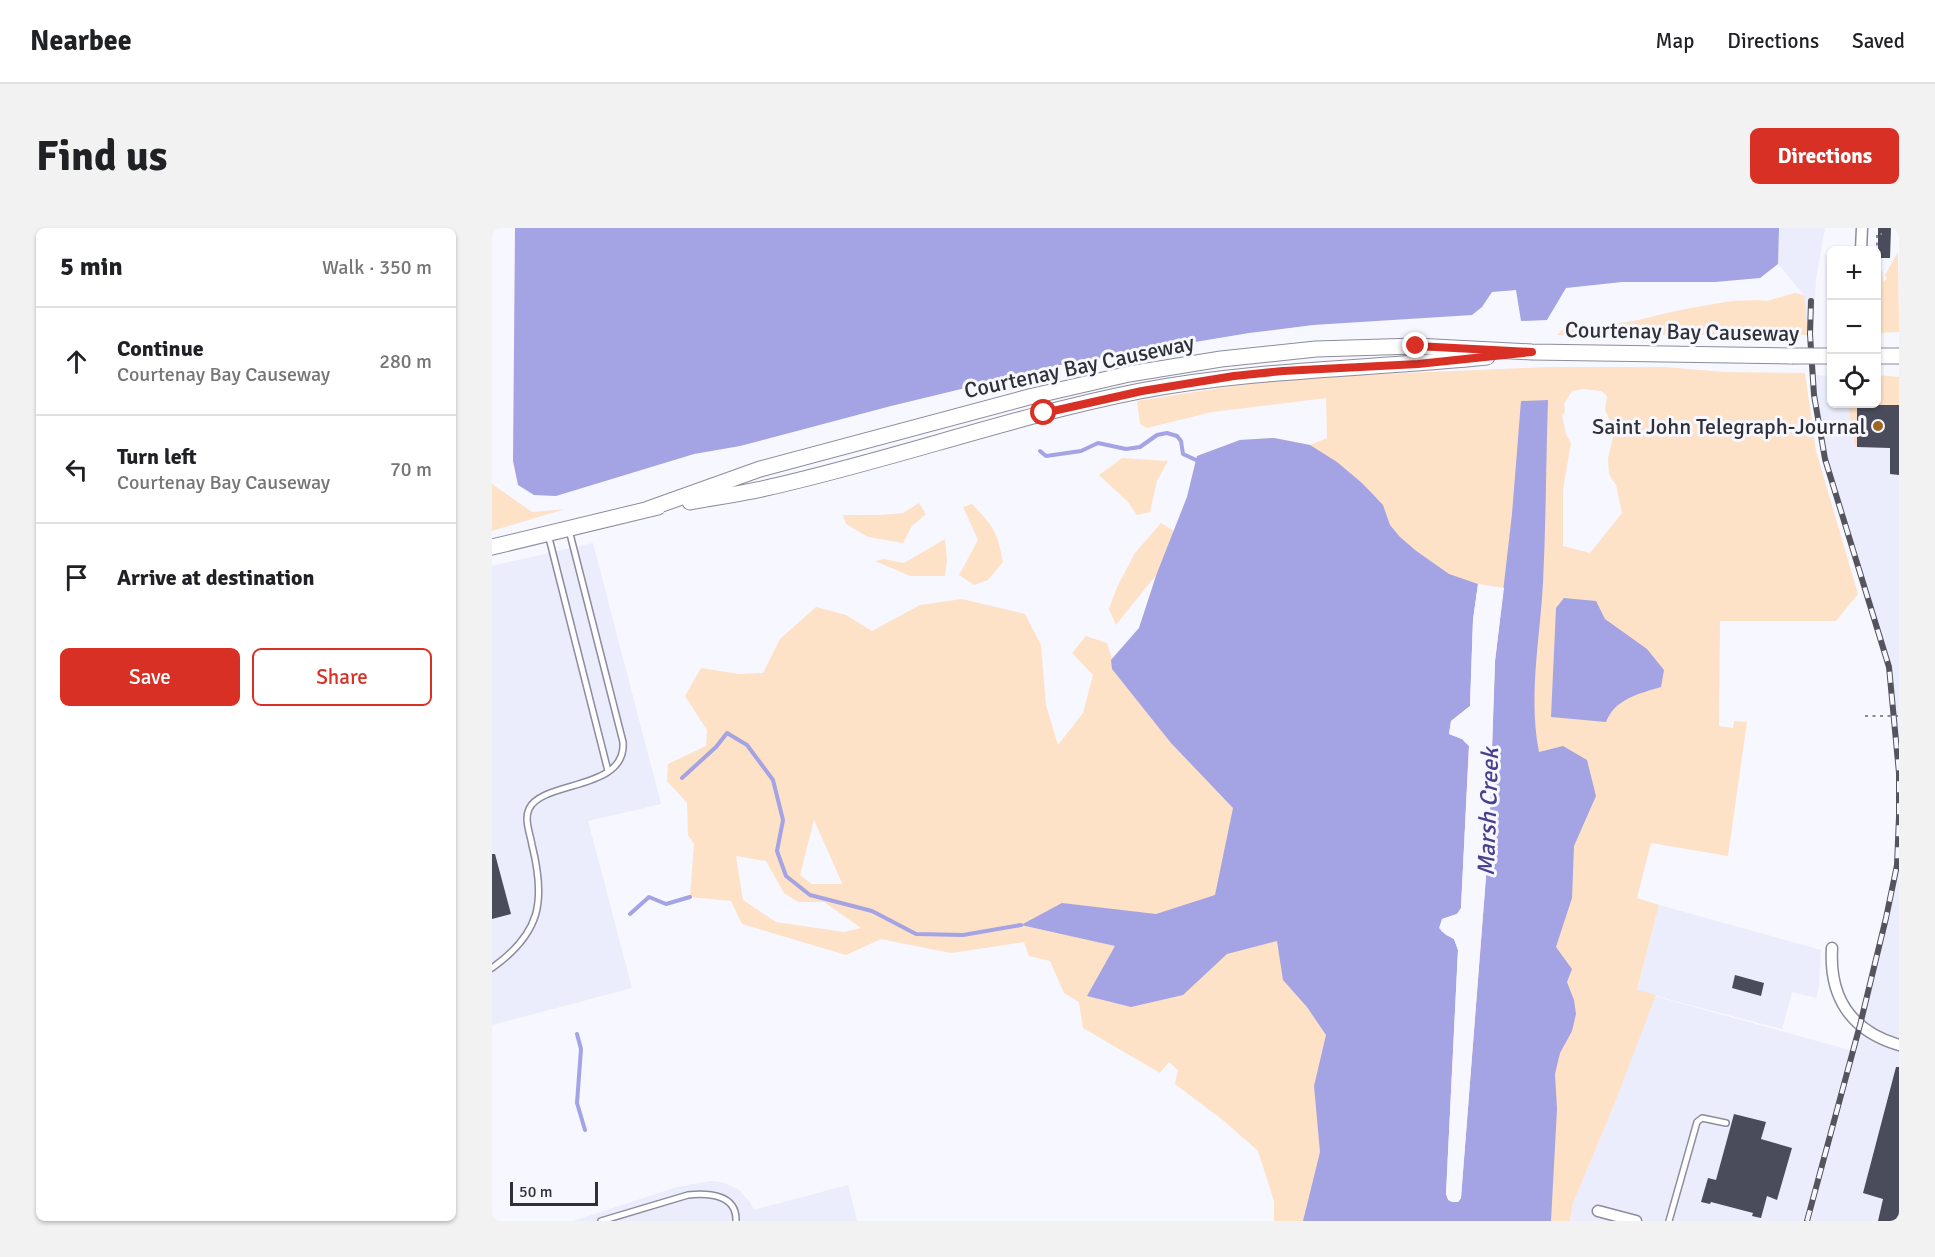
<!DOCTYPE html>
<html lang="en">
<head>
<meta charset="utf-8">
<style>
	:root { --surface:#fff; --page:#f2f2f2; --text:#202124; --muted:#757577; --line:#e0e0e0; --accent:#d93025 }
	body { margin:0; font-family:Signika,sans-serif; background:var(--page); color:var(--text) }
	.controls { position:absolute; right:18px; top:18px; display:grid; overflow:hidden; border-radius:9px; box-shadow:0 2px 4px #0004 }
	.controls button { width:54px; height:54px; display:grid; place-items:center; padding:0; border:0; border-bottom:2px solid var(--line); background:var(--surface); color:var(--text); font:30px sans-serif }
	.scale { position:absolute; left:18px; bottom:15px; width:88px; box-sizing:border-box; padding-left:6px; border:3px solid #303037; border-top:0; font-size:16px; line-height:21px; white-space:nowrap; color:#303037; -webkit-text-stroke:4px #f7f7ff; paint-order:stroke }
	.stop { position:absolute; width:18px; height:18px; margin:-14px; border:4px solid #d93025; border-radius:50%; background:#fff }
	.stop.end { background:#d93025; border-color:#fff; box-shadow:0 2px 6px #0008 }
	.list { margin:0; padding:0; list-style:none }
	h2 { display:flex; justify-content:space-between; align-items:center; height:78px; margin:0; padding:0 24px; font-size:26px }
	h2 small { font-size:20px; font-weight:400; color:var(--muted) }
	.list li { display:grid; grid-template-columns:39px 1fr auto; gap:18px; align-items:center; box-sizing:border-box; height:108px; padding:0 24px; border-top:2px solid var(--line) }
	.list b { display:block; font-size:22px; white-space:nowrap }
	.list p { margin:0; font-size:20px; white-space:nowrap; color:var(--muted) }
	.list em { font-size:20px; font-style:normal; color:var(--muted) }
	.actions { display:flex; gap:12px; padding:18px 24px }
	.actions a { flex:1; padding:14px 0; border:2px solid var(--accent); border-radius:9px; text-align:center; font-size:21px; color:var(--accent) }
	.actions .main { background:var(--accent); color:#fff }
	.icon { flex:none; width:33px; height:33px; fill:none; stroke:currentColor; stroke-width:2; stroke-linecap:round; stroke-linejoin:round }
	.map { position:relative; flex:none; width:1407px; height:993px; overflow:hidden; border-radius:9px }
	header { display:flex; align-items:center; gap:36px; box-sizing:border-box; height:84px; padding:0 30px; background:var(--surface); border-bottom:2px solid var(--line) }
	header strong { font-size:28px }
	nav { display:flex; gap:33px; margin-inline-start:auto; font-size:21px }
	.intro { display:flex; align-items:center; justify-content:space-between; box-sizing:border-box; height:144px; padding:0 36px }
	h1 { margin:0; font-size:42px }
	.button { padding:15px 27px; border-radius:9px; background:var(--accent); color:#fff; font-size:21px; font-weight:700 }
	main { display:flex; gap:36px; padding:0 36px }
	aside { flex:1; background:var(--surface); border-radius:9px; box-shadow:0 2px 4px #0004 }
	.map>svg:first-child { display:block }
	.built { fill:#ebecfc }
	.green { fill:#fde2c7; fill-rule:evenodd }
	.water { fill:#a4a3e3 }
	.pier { fill:#f7f7ff }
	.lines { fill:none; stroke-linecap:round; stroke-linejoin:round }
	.stream { stroke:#a4a3e3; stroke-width:4 }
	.building { fill:#4a4b5b }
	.service-casing { stroke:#8c8c9e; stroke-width:8 }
	.minor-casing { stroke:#8c8c9e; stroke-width:13 }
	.secondary-casing { stroke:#8c8c9e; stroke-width:17 }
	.path { stroke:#8a8a92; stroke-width:2; stroke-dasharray:3 4.5; stroke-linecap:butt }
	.service { stroke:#fff; stroke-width:5 }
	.minor { stroke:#fff; stroke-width:10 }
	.secondary { stroke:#fff; stroke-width:15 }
	.rail-casing { stroke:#54545c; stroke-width:6 }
	.rail { stroke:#f7f7ff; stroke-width:4; stroke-dasharray:11; stroke-linecap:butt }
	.secondary-bridge-casing { stroke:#8c8c9e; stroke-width:17; stroke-linecap:butt }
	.secondary-bridge { stroke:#fff; stroke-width:15 }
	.route { stroke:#d93025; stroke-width:8 }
	.poi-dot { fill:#9f6623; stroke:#f7f7ff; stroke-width:2 }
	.labels { text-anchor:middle; stroke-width:6; stroke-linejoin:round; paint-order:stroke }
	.street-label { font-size:22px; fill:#303037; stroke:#f7f7ff }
	.poi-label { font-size:22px; fill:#303037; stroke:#f7f7ff; text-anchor:end }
	.water-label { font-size:24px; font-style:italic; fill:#48408c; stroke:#f7f7ff }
</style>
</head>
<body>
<header>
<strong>Nearbee</strong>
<nav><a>Map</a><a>Directions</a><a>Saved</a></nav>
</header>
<div class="intro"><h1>Find us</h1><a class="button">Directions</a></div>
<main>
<aside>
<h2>5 min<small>Walk · 350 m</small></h2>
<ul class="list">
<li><svg class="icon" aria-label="ahead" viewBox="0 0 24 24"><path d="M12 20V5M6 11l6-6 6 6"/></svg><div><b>Continue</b><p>Courtenay Bay Causeway</p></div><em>280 m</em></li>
<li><svg class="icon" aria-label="left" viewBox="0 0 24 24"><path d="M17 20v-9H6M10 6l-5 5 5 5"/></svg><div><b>Turn left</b><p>Courtenay Bay Causeway</p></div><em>70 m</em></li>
<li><svg class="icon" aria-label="arrive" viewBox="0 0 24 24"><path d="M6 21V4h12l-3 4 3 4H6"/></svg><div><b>Arrive at destination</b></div></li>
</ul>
<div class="actions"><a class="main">Save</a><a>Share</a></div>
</aside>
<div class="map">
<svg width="1407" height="993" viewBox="0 0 1407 993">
	<rect width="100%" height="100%" fill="#f7f7ff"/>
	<path class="built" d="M1287,0h46l-9,51 -3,56h-5l-4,-40 -26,-31z
		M1323,147l16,1 1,28h44l23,-24v841h-329l3,-18 39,-93 42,-114 199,55 33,-133 11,-53 2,-92 -10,-106 -64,-208 -11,-64z
		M101,315l68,261 -73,17 44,167 -140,37v-459z
		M1167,677l162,45 -2,37 -3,11 -24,-6 -10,37 -145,-38z
		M218,953l11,1 17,7 12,13 4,8 94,-25 9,36h-284l104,-34z"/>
	<path class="green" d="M1406,24l1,80 -22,1v-31l2,-15 -2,-1v-16h5l1,12 4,-3 -2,-4z
		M1303,65l9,2 4,40h-251l5,-5 72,-9 46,-11 51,-9 26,-1 10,1z
		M1057,139h116l59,5 81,1 11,78 42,143 -22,27h-116l-1,105 14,2 1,-7 13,1 -19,134 -77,-13 -14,55 22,7 -22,85 19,5 -44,115 -39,93 -3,18h-296v-20l-16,-50 -34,-30 -49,-37 3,-14 -9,-8 -9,11 -77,-45 -4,-26 -15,-9 -14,-32 -21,-5 -5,-14 -73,11 -70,-14 -35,16 -104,-31 -11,-23 -41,-4 4,-53 -6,-9 -1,-32 -20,-22 1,-17 38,-18 1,-16 -22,-34 16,-28 38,6 24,-1 17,-34 36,-32 30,8 26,16 48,-26 42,-6 63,15 16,31 5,60 12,40 25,-32 10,-38 -21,-22 14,-17 21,7 5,16 27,-31 17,-53 -40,50 -7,-16 8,-22 18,-34 26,-30 13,8 13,-34 10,-41 43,-16 34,-2 36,7 17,-7 -1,-40 -114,14 -65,16 -7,-4 -3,-23 147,-23zM1092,161l17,2 6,5 -2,14 7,15 5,-4 -9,37 1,16 7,11 6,28 -32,40 -27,-7v-56l8,-47 -5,-9 -4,-19 3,-3 -1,-8 8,-13zM986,356l26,4 -9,73 -6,177 -31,364 -10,-2 -9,-272 3,-9 9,-198zM322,592l28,63v1h-30l-12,-9zM244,628l30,5 18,32 14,9h26l37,26 -17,4 -68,-10 -33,-22z
		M1385,147l22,2v28h-42v42l-2,-1 -7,-42h28z
		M630,230l46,3 -11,20 -7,31 -13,3 -9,-13 -29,-27z
		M0,256l40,28 33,-3 -73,22z
		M427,275l7,11 -14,12 -9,17 -35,-6 -22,-13 -3,-9h37l23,-2z
		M480,276c22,23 25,27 31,58l-15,18 -14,5 -15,-10 19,-35 -15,-33z
		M453,311l2,20 -2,17h-35l-35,-15 9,-2 20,4z"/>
	<path class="water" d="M23,0h1264l-1,36 -18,14 -45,4h-93l-56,6 -19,32 -26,1 -5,-31 -24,2 -10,15 -10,8 -159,10 -64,8 -180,30 -178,43 -151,40 -46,8 -138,42 -22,-1 -16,-10 -5,-24z
		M1056,172c-2,61 -2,122 -5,183 -3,56 -15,114 -4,169l24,-6 24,14 9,36 -22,50 -2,52 -16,49 16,22 -5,13 7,18 2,14 -4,17 -12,22 -5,21 2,35 -6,112h-248l17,-69 -6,-66 12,-51 -19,-28 -24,-27 -6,-39 -50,13 -44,41 -52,12 -44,-11 28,-50 -94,-21 41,-22 94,11 59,-19 18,-87 -62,-65 -59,-74 -1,-9 28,-32 18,-55 30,-76 10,-41 43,-16 34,-2 36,7 27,17 25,21 21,22 7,20 10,12 15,13 34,24 29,10 -5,36 -3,86 -19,15 -2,13 13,5 7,7 -8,162 -4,6 -15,5 -1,12 13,8 4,11 -12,244c3,7 5,8 12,8l3,-4 28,-360 6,-177 17,-147 9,-113z
		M1072,370l32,3 9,18 42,30 17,21 -3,17c-23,7 -46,12 -55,35l-55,-5 5,-109z"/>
	<path class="pier" d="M986,356l2,1 -4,35 -3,86 -19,17 -2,9 12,4 8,10 -8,162 -6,9 -14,5 -2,6 15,9 4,13 -12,243 4,6 5,-2 28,-359 6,-178 9,-73 3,1 -9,73 -6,177 -28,360 -3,4h-6l-4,-2 -2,-6 12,-244 -4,-11 -8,-4 -7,-7 3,-9 15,-5 4,-6 8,-162 -7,-7 -13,-5 2,-13 19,-15 3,-86z"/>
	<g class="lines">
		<path class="stream" d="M548,223l6,5 35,-5 17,-8 28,6 14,-2 17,-12 10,-2 10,3 4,5 2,13 13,6
			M190,550l34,-31 11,-14 20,12 26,35 10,40 -6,31 9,25 24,19 62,16 44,23 47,1 58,-10
			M138,686l19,-17 17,7 24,-7
			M85,806l4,15 -4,54 8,27"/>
	</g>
	<path class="building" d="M1386,0h13l-1,30h-12z
		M1365,177h42v70l-9,-1v-26l-33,-1z
		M0,626h3l16,60 -19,5z
		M1243,747l29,8 -3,13 -29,-8z
		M1404,839h3v154h-21l5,-22 -20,-6z
		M1242,886l32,8 -5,17 31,9 -15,52 -10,-4 -6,22 -9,-2 1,-3 -42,-11 -1,2 -9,-2 7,-24 8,2z"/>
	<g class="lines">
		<defs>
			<path id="service" d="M56,306l60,237
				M0,740c49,-35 54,-67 40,-123 -2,-12 -8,-25 -3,-36 13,-29 98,-18 94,-67l-54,-212
				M109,993l87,-26c20,-2 49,-1 48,26
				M1177,993l28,-99 5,-4 24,5"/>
			<path id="minor" d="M1369,22l1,-22
				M1340,720c-3,49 19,83 67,97
				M1106,983l38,10"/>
			<path id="secondary" d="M1384,128h23
				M198,274c25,-5 51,-8 76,-14 126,-28 247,-72 374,-97 115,-22 231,-22 347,-34
				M156,281l112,-40 269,-72 100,-23 92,-15 95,-10 100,-3 116,6 260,4
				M0,319l166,-40"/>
		</defs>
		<use href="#service" class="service-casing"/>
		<use href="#minor" class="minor-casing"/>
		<use href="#secondary" class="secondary-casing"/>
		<path class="path" d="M1385,25v-19h5
			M1373,488h34"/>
		<use href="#service" class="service"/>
		<use href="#minor" class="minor"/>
		<use href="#secondary" class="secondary"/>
		<defs>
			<path id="rail" d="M1315,993l53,-196 26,-107 11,-53 2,-49v-43l-10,-106 -64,-208 -11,-64 -4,-61 1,-33"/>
		</defs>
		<use href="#rail" class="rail-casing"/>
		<use href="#rail" class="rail"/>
		<defs>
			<path id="secondary-bridge" d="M1300,128h40"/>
		</defs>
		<use href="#secondary-bridge" class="secondary-bridge-casing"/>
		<use href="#secondary-bridge" class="secondary-bridge"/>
	</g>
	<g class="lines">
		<path class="route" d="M552,185l98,-22 92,-15 49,-5 135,-7 114,-12 -116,-6"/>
	</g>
	<circle class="poi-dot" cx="1386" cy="198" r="6"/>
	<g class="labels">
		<g class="street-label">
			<text transform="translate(1190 103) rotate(1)" y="8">Courtenay Bay Causeway</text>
			<text transform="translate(587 138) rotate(-12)" y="8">Courtenay Bay Causeway</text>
		</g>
		<g class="poi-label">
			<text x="1374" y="206">Saint John Telegraph-Journal</text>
		</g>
		<g class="water-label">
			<text transform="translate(996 584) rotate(-88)" y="8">Marsh Creek</text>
		</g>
	</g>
</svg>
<div class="controls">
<button>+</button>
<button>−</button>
<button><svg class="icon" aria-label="locate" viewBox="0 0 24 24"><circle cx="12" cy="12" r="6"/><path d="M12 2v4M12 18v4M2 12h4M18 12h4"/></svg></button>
</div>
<div class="scale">50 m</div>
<div class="stop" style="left:552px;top:185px"></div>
<div class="stop end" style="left:924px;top:118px"></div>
</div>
</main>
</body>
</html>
